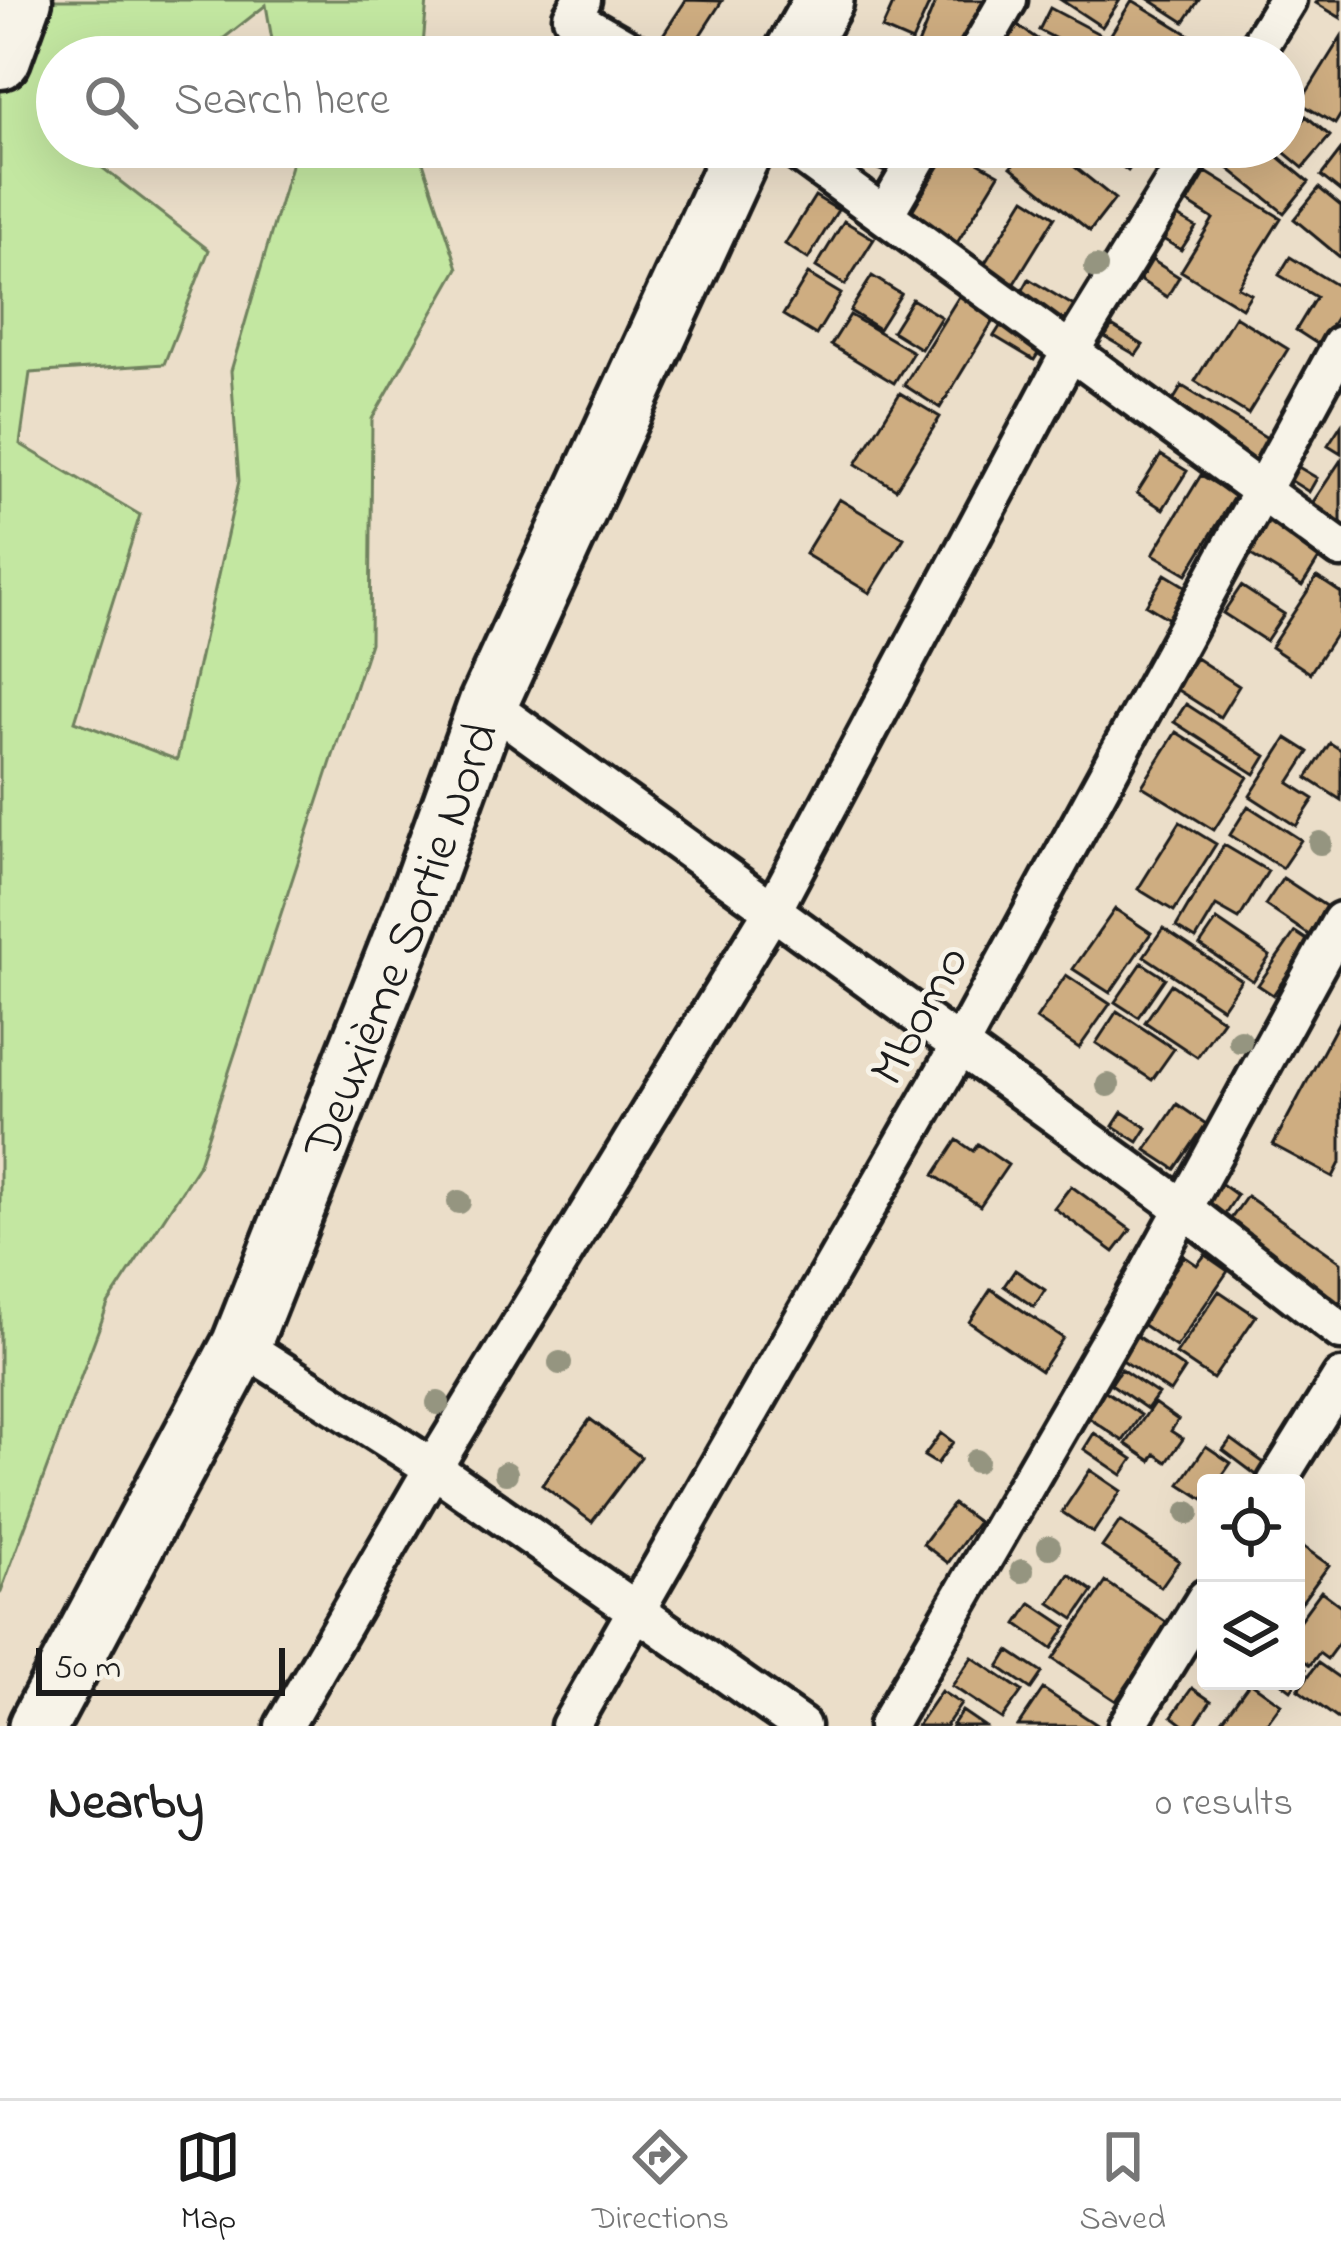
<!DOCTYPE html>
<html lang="en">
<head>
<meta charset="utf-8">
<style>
	:root { --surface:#fff; --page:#f2f2f2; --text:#222; --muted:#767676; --line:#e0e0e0; --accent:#1c1c1c }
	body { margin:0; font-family:"Indie Flower",sans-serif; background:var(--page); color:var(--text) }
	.controls { position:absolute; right:36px; bottom:36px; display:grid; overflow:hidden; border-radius:12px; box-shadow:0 12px 48px #0002 }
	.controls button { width:108px; height:108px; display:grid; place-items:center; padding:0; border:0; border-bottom:3px solid var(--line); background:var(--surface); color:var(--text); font:60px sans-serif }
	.scale { position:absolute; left:36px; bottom:30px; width:249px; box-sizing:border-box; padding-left:12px; border:6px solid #1c1c1c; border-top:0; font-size:33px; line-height:42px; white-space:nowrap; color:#1c1c1c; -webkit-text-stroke:9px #f7f3e8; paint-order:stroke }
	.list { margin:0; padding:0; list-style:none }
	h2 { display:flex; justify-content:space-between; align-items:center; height:156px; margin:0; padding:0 48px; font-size:51px }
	h2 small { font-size:39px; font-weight:400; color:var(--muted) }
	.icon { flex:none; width:66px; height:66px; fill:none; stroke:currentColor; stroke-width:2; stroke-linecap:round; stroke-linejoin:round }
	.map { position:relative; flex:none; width:1341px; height:1726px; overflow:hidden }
	.search { position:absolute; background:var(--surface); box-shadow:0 12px 48px #0002; left:36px; right:36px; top:36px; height:132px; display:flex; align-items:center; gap:30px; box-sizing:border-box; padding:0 42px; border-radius:66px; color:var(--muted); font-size:45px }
	.sheet { height:372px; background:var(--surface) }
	nav { display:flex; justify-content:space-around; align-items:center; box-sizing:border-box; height:168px; border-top:3px solid var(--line); background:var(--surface); font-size:33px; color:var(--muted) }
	nav a { display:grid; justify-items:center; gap:6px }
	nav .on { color:var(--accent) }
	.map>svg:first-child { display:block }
	.green { fill:#c3e7a1; stroke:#70825e; stroke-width:3 }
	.building { fill:#cead81; stroke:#1c1c1c; stroke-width:3 }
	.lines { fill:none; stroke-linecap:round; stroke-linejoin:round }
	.minor-casing { stroke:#1c1c1c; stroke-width:45 }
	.primary-casing { stroke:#1c1c1c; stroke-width:66 }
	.trunk-casing { stroke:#1c1c1c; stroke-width:69 }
	.minor { stroke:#f7f3e8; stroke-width:36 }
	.primary { stroke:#f7f3e8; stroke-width:57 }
	.trunk { stroke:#f7f3e8; stroke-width:60 }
	.tree { fill:#959580 }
	.labels { text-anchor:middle; stroke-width:10; stroke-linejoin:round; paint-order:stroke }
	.street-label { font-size:51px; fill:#1c1c1c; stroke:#f7f3e8 }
</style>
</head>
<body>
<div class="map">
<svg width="1341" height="1726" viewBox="0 0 1341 1726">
	<rect width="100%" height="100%" fill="#ebdec9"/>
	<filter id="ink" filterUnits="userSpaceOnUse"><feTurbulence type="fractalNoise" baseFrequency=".00833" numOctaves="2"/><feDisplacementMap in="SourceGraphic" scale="24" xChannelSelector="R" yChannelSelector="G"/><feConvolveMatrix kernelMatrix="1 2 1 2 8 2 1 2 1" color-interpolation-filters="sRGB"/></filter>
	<g filter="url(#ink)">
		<path class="green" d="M0,0h427l-5,57h-147l-9,-52 -66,52h-143v90h29l-4,5 127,98 -45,114 -134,9 -10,71 120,71 -65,206 102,39 62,-279 -8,-110 61,-209 -2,-15h128l40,121 -86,151 -2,224 -172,523 -90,138 -108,290z"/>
		<path class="building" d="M686,0l36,1 -36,56h-21l-12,-7z
			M895,0h36l-19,42 -30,-13z
			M936,0h50l-23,57 -45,-12z
			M1061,0h59l-18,27z
			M1132,0l84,51 -4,6h-76l-28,-18z
			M1150,0h49l-15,22z
			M1318,0h23v18l-25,-15z
			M1050,8l53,28 -12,21 -52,-27z
			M1010,20l53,37h-80z
			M1341,37v77l-6,10 -35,-21z
			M1306,116l24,20 -27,32 -23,-19z
			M844,147h58l-12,27 -49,-20z
			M951,147l48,27 -42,69 -47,-29z
			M990,147h31l-10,14z
			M1027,147h23l65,52 -25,32 -79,-64z
			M1095,147h50l-17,24z
			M1228,147h39l42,35 -25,31 -66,-53z
			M1341,150v42l-20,-16z
			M1206,172l75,46 -43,69 13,7 -9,14 -61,-37 32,-52 -25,-16z
			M1319,188l22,18v52l-47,-39z
			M815,196l23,14 -30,49 -23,-15z
			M1025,198l30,19 -45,73 -30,-19z
			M1172,213l24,14 -15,23 -23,-14z
			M844,221l30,18 -29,46 -29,-18z
			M1290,257l51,31v22l-22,35 -23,-15 20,-33 -37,-22z
			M1152,260l27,17 -12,20 -27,-17z
			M808,274l33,20 -25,41 -33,-20z
			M872,276l29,18 -22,35 -29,-18z
			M1029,279l60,36 -11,18 -59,-36z
			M963,290l36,21 -59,97 -36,-23z
			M912,299l29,18 -20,32 -29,-18z
			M850,315l63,37 -19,31 -63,-38z
			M1235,316l53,33 -40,65 -53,-33z
			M1001,325l40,24 -7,11 -40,-24z
			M1112,326l31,19 -7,10 -31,-18z
			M1182,386l95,58 -15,23 -94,-58z
			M900,393l40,24 -44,72 -40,-25z
			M1341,425v28l-13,-8z
			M1161,455l26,16 -24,38 -26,-16z
			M1341,460v68l-32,-20z
			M1290,462l27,16 -8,14 -27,-17z
			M1201,475l34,20 -48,79 -34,-20z
			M839,499l65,39 -34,55 -65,-39z
			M1268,517l56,34 -22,35 -56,-34z
			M1165,574l23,14 -19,31 -23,-14z
			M1317,577l24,16v33l-31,47 -39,-26z
			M1241,586l43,28 -18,27 -43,-28z
			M1196,658l43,28 -19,31 -44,-28z
			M1186,704l80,52 -11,18 -81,-52z
			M1176,732l72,45 -34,53 -72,-44z
			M1287,738l22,14 -20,31 25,16 -18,27 -46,-30z
			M1330,743l11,7v50l-34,-22z
			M1248,806l53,34 -19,28 -52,-33z
			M1180,822l36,22 -42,67 -36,-22z
			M1224,845l44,26 -29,48 -23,-13 -20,33 -20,-12z
			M1283,878l44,29 -18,28 -44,-30z
			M1115,909l36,24 -41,60 -37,-24z
			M1217,920l53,36 -17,25 -53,-36z
			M1163,928l78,52 -19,28 -78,-52z
			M1295,932l15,10 -37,53 -15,-10z
			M1142,963l23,15 -27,39 -23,-15z
			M1066,975l44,29 -31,44 -43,-29z
			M1171,984l52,36 -26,37 -52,-35z
			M1117,1011l57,38 -22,31 -56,-37z
			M1341,1018v143l-8,16 -60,-32z
			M1177,1104l29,20 -31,45 -29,-19z
			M1122,1112l25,16 -9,14 -25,-16z
			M957,1140l16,11 5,-7 30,21 -28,41 -46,-31z
			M1216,1180l21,15 -15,23 -22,-15z
			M1071,1186l60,44 -17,22 -60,-44z
			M1247,1196l94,66v44l-115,-80z
			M1205,1255l23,16 -52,76 -37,-25 45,-66 13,9z
			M1015,1270l30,20 -11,17 -30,-21z
			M991,1289l72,49 -22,33 -72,-49z
			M1219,1291l37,25 -43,63 -37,-25z
			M1125,1328l60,41 -15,23 -61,-41z
			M1121,1369l37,25 -11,15 -36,-25z
			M1101,1388l40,27 -18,26 -40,-27z
			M1154,1403l24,17 -7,11 12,8 -16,23 -12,-8 -4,7 -25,-17z
			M590,1419l51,38 -49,65 -50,-37z
			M941,1433l12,9 -16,22 -13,-8z
			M1094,1433l39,26 -11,16 -38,-26z
			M1231,1439l40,29 -8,12 -40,-30z
			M1206,1446l25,17 -14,20h-11l-1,17 -25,-16z
			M1090,1470l31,21 -28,42 -31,-21z
			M953,1504l25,18 -30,41 -25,-19z
			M1120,1521l59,40 -18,26 -59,-40z
			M1298,1543l31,22 -33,45v-64z
			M1069,1574l24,17 -19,28 -24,-16z
			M1106,1582l63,42 -53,77 -63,-42z
			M1321,1591l20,15v34l-14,19 -8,-6 -9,12 -14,-10v-30z
			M1031,1603l36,24 -15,22 -35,-25z
			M1009,1651l33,22 -11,16 -32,-22z
			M972,1657l50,34 -20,28 -50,-33z
			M1296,1662l10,7 -15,21 -12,-9h17z
			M1318,1663l23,16v42l-43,-31z
			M1250,1682l31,22 -16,22h-42l-3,-3z
			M1192,1688l19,13 -17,25h-9l-13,-10z
			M1043,1689l56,37h-81z
			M941,1691l20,13 -15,22h-29z
			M962,1711l22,15h-32z"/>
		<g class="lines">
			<defs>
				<path id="minor" d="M582,0l-10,17 70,40
					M975,57l33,-57
					M1252,57l35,-57
					M791,147l550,402
					M885,214l39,-67
					M488,704l695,504 158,123
					M241,1345l192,123 368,258
					M1276,1483l65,-105
					M284,1726l149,-258 341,-560 297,-558 125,-203
					M570,1726l390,-681 381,-700
					M887,1726l257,-445 197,-360
					M1127,1726l79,-128"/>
				<g id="primary">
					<path d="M792,57l32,-57"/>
					<path id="s1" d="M38,1726l203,-381 175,-441 72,-200 256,-557"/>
				</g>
				<path id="trunk" d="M0,58l21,-58"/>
			</defs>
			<use href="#minor" class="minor-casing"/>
			<use href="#primary" class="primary-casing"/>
			<use href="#trunk" class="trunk-casing"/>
			<use href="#minor" class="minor"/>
			<use href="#primary" class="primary"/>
			<use href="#trunk" class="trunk"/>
		</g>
		<g class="tree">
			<circle cx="1096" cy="267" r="12"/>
			<circle cx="1320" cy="843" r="12"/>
			<circle cx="1240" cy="1041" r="12"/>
			<circle cx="1108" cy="1085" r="12"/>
			<circle cx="459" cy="1202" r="12"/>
			<circle cx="560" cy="1363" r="12"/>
			<circle cx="438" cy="1403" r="12"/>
			<circle cx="976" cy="1461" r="12"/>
			<circle cx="506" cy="1473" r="12"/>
			<circle cx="1188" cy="1513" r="12"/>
			<circle cx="1049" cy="1547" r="12"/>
			<circle cx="1022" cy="1571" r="12"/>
		</g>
	</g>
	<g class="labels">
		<g class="street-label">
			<text dy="18" stroke="none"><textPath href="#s1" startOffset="867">Deuxième Sortie Nord</textPath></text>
			<text transform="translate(917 1014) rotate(-61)" y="18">Mbomo</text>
		</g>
	</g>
</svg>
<div class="controls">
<button><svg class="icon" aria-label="locate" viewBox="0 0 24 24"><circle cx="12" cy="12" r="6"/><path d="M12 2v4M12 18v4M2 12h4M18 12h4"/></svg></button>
<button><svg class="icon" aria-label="layers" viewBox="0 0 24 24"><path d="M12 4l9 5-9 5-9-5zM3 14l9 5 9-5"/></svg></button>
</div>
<div class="scale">50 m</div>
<div class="search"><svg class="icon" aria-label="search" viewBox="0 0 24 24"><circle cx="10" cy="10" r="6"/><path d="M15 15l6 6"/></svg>Search here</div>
</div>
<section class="sheet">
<h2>Nearby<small>0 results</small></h2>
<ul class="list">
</ul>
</section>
<nav>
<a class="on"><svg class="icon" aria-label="map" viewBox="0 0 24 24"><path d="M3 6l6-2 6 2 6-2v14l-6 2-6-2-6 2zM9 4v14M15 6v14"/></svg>Map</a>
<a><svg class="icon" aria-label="directions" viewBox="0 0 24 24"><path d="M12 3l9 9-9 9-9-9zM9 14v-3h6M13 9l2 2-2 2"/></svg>Directions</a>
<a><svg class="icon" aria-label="saved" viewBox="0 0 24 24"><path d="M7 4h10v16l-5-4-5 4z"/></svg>Saved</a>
</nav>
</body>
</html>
